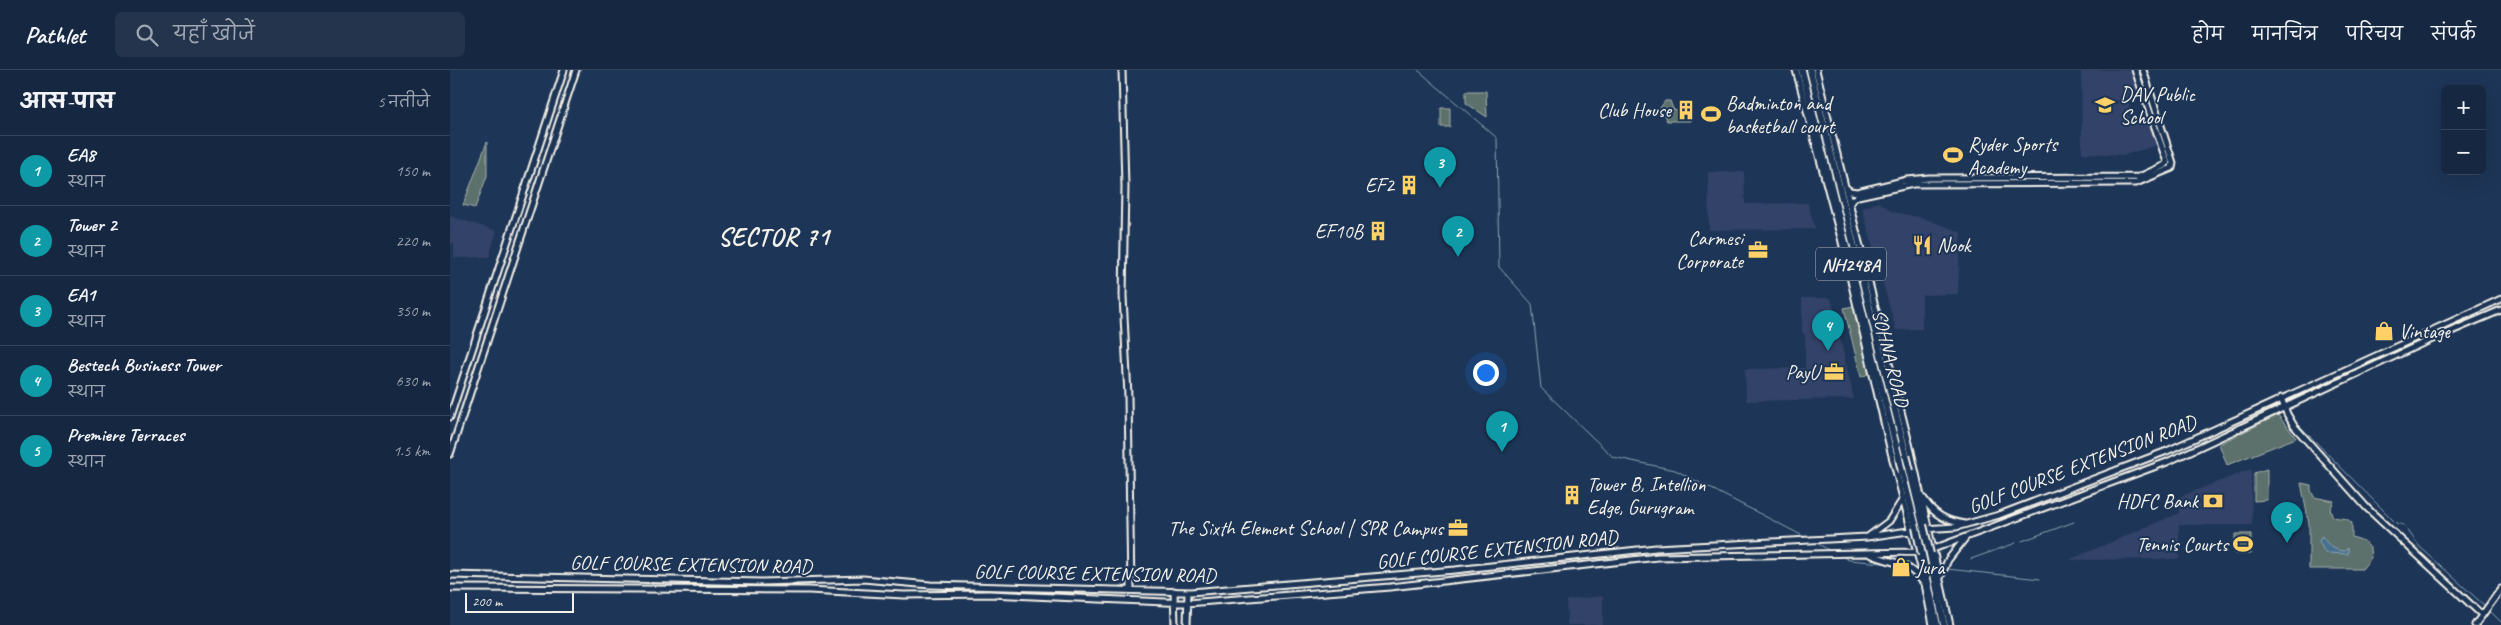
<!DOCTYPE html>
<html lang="hi">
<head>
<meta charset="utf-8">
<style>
	:root { --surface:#162841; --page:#23344c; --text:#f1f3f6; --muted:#9ea6b1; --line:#35445a; --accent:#db2777 }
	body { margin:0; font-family:Caveat,"Playpen Sans Deva",sans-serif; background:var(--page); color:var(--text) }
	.controls { position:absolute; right:15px; top:15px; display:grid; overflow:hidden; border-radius:8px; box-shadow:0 5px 20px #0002 }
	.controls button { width:45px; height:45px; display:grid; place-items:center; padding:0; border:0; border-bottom:1px solid var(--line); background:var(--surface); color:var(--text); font:25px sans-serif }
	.scale { position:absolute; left:15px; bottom:12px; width:109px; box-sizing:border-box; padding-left:5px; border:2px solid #f4f1e8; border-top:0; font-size:14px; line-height:18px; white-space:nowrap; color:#f4f1e8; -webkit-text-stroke:4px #1d3557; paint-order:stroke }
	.you { position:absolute; left:1035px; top:302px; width:18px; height:18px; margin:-12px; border:4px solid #fff; border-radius:50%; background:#1a73e8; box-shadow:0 0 0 8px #1a73e833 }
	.badge { display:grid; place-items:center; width:32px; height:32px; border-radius:50%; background:var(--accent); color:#fff; font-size:16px; font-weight:700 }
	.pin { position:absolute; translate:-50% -41px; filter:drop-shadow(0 1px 2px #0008) }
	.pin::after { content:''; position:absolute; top:26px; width:18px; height:15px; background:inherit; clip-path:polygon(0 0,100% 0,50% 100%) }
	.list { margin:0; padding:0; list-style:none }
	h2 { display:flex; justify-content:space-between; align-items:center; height:65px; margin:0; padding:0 20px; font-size:21px }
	h2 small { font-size:16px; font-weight:400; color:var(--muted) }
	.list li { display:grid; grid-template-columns:32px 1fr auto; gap:15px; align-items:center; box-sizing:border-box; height:70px; padding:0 20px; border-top:1px solid var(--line) }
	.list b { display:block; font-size:19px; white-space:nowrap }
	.list p { margin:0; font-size:16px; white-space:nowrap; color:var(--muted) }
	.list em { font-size:16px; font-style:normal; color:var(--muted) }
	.icon { flex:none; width:28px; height:28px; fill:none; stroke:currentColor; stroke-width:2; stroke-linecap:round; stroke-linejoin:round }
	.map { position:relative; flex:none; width:2051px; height:555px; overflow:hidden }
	header { display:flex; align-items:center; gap:30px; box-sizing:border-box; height:70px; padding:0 25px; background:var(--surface); border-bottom:1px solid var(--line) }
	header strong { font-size:24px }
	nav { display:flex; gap:28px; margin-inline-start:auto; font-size:18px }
	.search { width:350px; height:45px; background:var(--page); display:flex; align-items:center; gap:12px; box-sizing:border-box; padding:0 18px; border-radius:8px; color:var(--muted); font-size:19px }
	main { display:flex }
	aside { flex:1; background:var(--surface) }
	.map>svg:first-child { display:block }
	.built { fill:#324367 }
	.green { fill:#5c716c; stroke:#a8b1aa }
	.water { fill:#476f8f; stroke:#8ca3b3 }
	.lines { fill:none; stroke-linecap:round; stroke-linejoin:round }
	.stream { stroke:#8ca3b3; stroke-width:1 }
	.secondary-casing { stroke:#f4f1e8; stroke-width:9 }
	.highway-casing { stroke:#f4f1e8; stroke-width:10 }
	.secondary { stroke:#1d3557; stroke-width:5 }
	.highway { stroke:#1d3557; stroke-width:6 }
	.highway-bridge-casing { stroke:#f4f1e8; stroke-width:10; stroke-linecap:butt }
	.highway-bridge { stroke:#1d3557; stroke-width:6 }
	.labels { text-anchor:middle; stroke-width:4; stroke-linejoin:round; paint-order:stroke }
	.shield { fill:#1d3557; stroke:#b4b9bc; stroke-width:1 }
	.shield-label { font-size:19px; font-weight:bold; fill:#f4f1e8 }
	.poi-label { font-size:20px; fill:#f4f1e8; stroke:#1d3557; text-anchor:end }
	.street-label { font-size:20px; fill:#f4f1e8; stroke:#1d3557 }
	.district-label { font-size:25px; font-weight:bold; letter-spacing:1px; fill:#f4f1e8; stroke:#1d3557 }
</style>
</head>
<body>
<header>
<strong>Pathlet</strong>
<div class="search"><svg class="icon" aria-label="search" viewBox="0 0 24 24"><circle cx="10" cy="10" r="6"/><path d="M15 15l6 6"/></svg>यहाँ खोजें</div>
<nav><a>होम</a><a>मानचित्र</a><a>परिचय</a><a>संपर्क</a></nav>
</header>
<main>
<aside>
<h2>आस-पास<small>5 नतीजे</small></h2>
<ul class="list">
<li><span class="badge" style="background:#0f9aa8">1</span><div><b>EA8</b><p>स्थान</p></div><em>150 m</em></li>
<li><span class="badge" style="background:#0f9aa8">2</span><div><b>Tower 2</b><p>स्थान</p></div><em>220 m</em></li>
<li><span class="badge" style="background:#0f9aa8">3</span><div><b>EA1</b><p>स्थान</p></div><em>350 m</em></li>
<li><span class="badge" style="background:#0f9aa8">4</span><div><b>Bestech Business Tower</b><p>स्थान</p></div><em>630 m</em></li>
<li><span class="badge" style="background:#0f9aa8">5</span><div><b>Premiere Terraces</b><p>स्थान</p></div><em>1.5 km</em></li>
</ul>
</aside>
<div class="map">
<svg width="2051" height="555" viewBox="0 0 2051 555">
	<rect width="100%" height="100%" fill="#1d3557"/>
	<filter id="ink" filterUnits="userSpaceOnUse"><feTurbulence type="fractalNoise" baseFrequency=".02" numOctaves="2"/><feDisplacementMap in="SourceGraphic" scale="10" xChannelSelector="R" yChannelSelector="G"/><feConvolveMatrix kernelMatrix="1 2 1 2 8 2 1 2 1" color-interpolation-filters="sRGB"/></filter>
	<g filter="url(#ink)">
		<path class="built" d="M1631,0h53l9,23h-14v24l23,1 9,26 -36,11 -43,-2z
			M1258,102h36l1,32 63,-1 7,26 -106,1z
			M1429,132l14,10 30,6 38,14 -3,62 -36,1v34l-26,1 -34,-122z
			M0,146l47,15 -8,26 -35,1v-15h-4z
			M1352,228h29l23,101 -108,2 -1,-32 60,-1v-34l-3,-1z
			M1801,399l1,56h-73v34l-110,1 110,-47v-16z
			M1153,526v29h-36l-1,-25z"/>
		<path class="green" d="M1016,21h20l1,26 -21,-14z
			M1215,31h5l3,8 5,3 7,-1v4h5v6h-23l-7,-13z
			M991,38h9v19h-9z
			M37,72v34l-12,32 -12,-3z
			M1404,236l17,67 -10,4 -17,-69z
			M1828,345l18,23 -69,27 -8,-21z
			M1817,399v31l-13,1v-28z
			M1851,413l10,2v5l3,7 20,4 -4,8 3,8 14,2 5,4v14l12,4 6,7 1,10 -9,11h-53v-45z
			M1785,464h16v20h-16z"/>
		<path class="water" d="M1872,466c6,9 12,15 23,15l3,-3v6l-23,-1 -6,-12z"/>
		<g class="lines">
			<path class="stream" d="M968,0l79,68 2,129 33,37 9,84 72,69 62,13 130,67
				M1849,355l97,98 8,2 15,21 67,61
				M1572,471l52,-19
				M1368,474l15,8
				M1391,486l8,4 44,4
				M1521,489l45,-16
				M1497,499l93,10
				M2039,540l12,12"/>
			<defs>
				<path id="secondary" d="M672,0l3,117 -2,109 5,100 3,193
					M1346,0l45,168 50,214 33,127 9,46
					M1366,0l94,377 40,178
					M1395,117l5,4 7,1 50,-12 22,-2 210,-1 26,-12 2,-3 -32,-92
					M1399,135l3,-5 6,-4 55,-12 223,-1 36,-15 1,-5 -30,-93
					M1831,328l6,16 7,12 73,82 114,106
					M0,347l114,-347
					M0,384l126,-384
					M1474,429c10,16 22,22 41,25
					M1419,466l20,-15 14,-22
					M1418,483c24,12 36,5 55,29
					M0,505l312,7 101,-3 67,6 261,7 264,-22 201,-22 211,-11 55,-8 34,-2 43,-12 168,-64 334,-152
					M1490,508l8,-18 18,-23
					M0,518l359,2 95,5 85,-1 198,9 203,-16 268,-30 257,-5 18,-3 234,-87 256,-119 78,-33
					M724,521l1,34
					M737,555l1,-33
					M2025,555l26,-36"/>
				<path id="highway" d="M1352,0l97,388
					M1360,0l96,385
					M1460,401l13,54
					M1452,402l14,55
					M1480,484l14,71
					M1472,485l15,70"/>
			</defs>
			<use href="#secondary" class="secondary-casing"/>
			<use href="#highway" class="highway-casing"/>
			<use href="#secondary" class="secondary"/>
			<use href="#highway" class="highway"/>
			<defs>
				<path id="highway-bridge" d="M1456,385l4,16
					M1449,388l3,14
					M1473,455l7,29
					M1466,457l6,28"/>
			</defs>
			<use href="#highway-bridge" class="highway-bridge-casing"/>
			<use href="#highway-bridge" class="highway-bridge"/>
		</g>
	</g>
	<defs>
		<symbol id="school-bare" viewBox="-9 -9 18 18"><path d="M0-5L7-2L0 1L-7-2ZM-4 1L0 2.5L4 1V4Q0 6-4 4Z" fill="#ffd166" stroke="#1d3557" stroke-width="2.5" paint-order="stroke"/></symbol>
		<symbol id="building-bare" viewBox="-9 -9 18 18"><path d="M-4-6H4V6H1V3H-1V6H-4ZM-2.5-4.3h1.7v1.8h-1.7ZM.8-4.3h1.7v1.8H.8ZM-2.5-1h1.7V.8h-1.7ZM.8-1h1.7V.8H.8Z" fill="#ffd166" stroke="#1d3557" stroke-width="2.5" paint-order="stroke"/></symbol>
		<symbol id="stadium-bare" viewBox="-9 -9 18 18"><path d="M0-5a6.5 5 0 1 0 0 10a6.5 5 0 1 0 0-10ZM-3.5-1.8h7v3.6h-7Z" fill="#ffd166" stroke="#1d3557" stroke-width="2.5" paint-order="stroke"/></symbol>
		<symbol id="restaurant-bare" viewBox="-9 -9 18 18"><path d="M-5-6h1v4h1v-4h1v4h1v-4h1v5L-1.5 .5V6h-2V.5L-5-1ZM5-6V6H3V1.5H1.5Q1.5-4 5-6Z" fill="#ffd166" stroke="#1d3557" stroke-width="2.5" paint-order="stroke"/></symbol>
		<symbol id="office-bare" viewBox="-9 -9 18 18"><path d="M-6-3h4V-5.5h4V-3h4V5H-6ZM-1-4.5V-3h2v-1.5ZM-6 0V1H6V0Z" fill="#ffd166" stroke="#1d3557" stroke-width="2.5" paint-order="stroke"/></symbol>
		<symbol id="shop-bare" viewBox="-9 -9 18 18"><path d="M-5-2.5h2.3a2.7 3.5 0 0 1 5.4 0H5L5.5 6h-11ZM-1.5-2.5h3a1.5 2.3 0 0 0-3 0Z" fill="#ffd166" stroke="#1d3557" stroke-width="2.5" paint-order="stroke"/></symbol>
		<symbol id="bank-bare" viewBox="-9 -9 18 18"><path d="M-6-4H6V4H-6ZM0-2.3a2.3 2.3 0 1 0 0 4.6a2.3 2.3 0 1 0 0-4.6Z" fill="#ffd166" stroke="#1d3557" stroke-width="2.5" paint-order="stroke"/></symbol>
	</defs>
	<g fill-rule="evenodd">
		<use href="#school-bare" x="1641" y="21" width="28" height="28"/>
		<use href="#building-bare" x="1222" y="26" width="28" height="28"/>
		<use href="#stadium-bare" x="1247" y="30" width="28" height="28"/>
		<use href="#stadium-bare" x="1489" y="71" width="28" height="28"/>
		<use href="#building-bare" x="945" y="101" width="28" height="28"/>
		<use href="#building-bare" x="914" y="147" width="28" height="28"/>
		<use href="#restaurant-bare" x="1458" y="161" width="28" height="28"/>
		<use href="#office-bare" x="1294" y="166" width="28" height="28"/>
		<use href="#shop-bare" x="1920" y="247" width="28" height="28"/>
		<use href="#office-bare" x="1370" y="288" width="28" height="28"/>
		<use href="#building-bare" x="1108" y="411" width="28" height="28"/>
		<use href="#bank-bare" x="1749" y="417" width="28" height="28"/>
		<use href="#office-bare" x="994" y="444" width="28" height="28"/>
		<use href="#stadium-bare" x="1779" y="460" width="28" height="28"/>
		<use href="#shop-bare" x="1437" y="483" width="28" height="28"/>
	</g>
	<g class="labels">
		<rect class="shield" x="1366" y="177.5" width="70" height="33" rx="4"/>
		<g class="shield-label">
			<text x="1401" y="201">NH248A</text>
		</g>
		<g class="poi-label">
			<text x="1670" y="31" text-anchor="start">DAV Public<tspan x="1670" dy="23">School</tspan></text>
			<text x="1276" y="40" text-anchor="start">Badminton and<tspan x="1276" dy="23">basketball court</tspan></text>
			<text x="1221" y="47">Club House</text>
			<text x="1518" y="81" text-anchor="start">Ryder Sports<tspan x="1518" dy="23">Academy</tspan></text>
			<text x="944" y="122">EF2</text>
			<text x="913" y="168">EF10B</text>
			<text x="1293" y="175">Carmesi<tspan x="1293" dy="23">Corporate</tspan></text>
			<text x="1487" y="182" text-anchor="start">Nook</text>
			<text x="1949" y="268" text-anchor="start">Vintage</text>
			<text x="1369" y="309">PayU</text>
			<text x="1137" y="421" text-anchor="start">Tower B, Intellion<tspan x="1137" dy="23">Edge, Gurugram</tspan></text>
			<text x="1748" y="438">HDFC Bank</text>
			<text x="993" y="465">The Sixth Element School | SPR Campus</text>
			<text x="1778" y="481">Tennis Courts</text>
			<text x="1466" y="504" text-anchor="start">Jura</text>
		</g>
		<g class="street-label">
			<text transform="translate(1441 288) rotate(76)" y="7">SOHNA ROAD</text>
			<text transform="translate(1632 394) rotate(-21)" y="7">GOLF COURSE EXTENSION ROAD</text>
			<text transform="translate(1047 479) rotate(-6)" y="7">GOLF COURSE EXTENSION ROAD</text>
			<text transform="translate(241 494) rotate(1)" y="7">GOLF COURSE EXTENSION ROAD</text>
			<text transform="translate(645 503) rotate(1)" y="7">GOLF COURSE EXTENSION ROAD</text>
		</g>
		<g class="district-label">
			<text x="324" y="175">SECTOR 71</text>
		</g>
	</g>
</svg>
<div class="controls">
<button>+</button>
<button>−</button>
</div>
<div class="scale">200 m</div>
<div class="you"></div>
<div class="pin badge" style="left:1052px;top:382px;background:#0f9aa8">1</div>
<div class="pin badge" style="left:1008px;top:187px;background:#0f9aa8">2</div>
<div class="pin badge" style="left:990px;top:118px;background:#0f9aa8">3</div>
<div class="pin badge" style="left:1378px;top:281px;background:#0f9aa8">4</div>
<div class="pin badge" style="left:1837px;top:473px;background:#0f9aa8">5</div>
</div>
</main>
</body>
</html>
